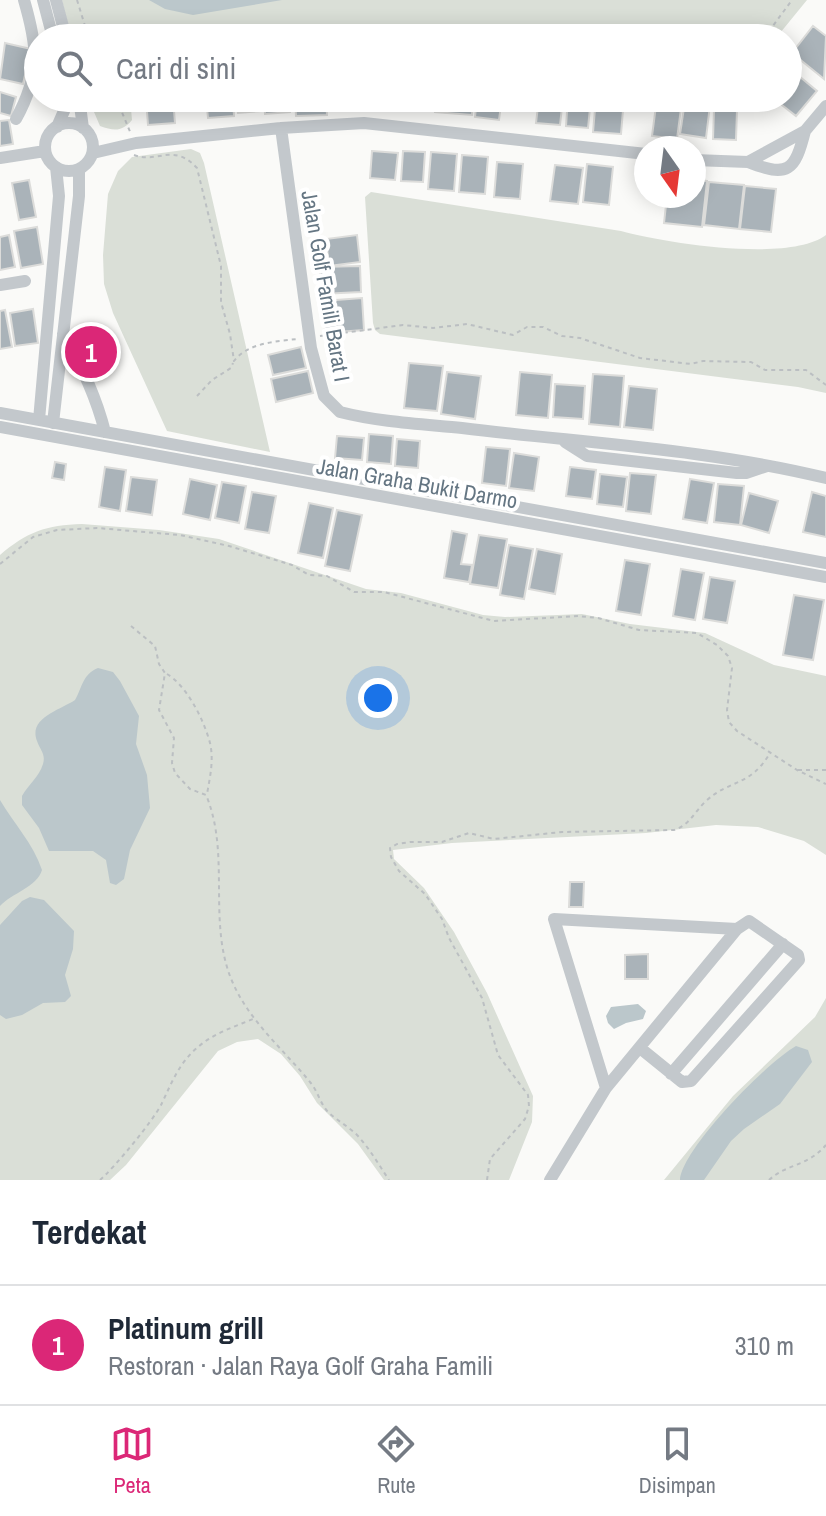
<!DOCTYPE html>
<html lang="id">
<head>
<meta charset="utf-8">
<style>
	:root { --surface:#fff; --page:#f2f2f3; --text:#1f2937; --muted:#747a83; --line:#e0e1e3; --accent:#db2777 }
	body { margin:0; font-family:"Archivo Narrow",sans-serif; background:var(--page); color:var(--text) }
	.compass { position:absolute; left:634px; top:136px; width:72px; height:72px; border-radius:50%; background:var(--surface); box-shadow:0 4px 20px #0003; rotate:166deg }
	.you { position:absolute; left:378px; top:698px; width:28px; height:28px; margin:-20px; border:6px solid #fff; border-radius:50%; background:#1a73e8; box-shadow:0 0 0 12px #1a73e833 }
	.badge { display:grid; place-items:center; width:52px; height:52px; border-radius:50%; background:var(--accent); color:#fff; font-size:26px; font-weight:700 }
	.pin { position:absolute; translate:-50% -50%; border:4px solid #fff; box-shadow:0 2px 8px #0006 }
	.list { margin:0; padding:0; list-style:none }
	h2 { display:flex; justify-content:space-between; align-items:center; height:104px; margin:0; padding:0 32px; font-size:34px }
	h2 small { font-size:26px; font-weight:400; color:var(--muted) }
	.list li { display:grid; grid-template-columns:52px 1fr auto; gap:24px; align-items:center; box-sizing:border-box; height:120px; padding:0 32px; border-top:2px solid var(--line) }
	.list b { display:block; font-size:30px; white-space:nowrap }
	.list p { margin:0; font-size:26px; white-space:nowrap; color:var(--muted) }
	.list em { font-size:26px; font-style:normal; color:var(--muted) }
	.icon { flex:none; width:44px; height:44px; fill:none; stroke:currentColor; stroke-width:2; stroke-linecap:round; stroke-linejoin:round }
	.map { position:relative; flex:none; width:826px; height:1180px; overflow:hidden }
	.search { position:absolute; background:var(--surface); box-shadow:0 4px 20px #0003; left:24px; right:24px; top:24px; height:88px; display:flex; align-items:center; gap:20px; box-sizing:border-box; padding:0 28px; border-radius:44px; color:var(--muted); font-size:30px }
	.sheet { height:224px; background:var(--surface) }
	nav { display:flex; justify-content:space-around; align-items:center; box-sizing:border-box; height:112px; border-top:2px solid var(--line); background:var(--surface); font-size:22px; color:var(--muted) }
	nav a { display:grid; justify-items:center; gap:4px }
	nav .on { color:var(--accent) }
	.map>svg:first-child { display:block }
	.green { fill:#dadfd7 }
	.water { fill:#bbc7cb }
	.building { fill:#aab3b9; stroke:#dcdcda; stroke-width:2 }
	.lines { fill:none; stroke-linecap:round; stroke-linejoin:round }
	.path { stroke:#bbbfc2; stroke-width:2; stroke-dasharray:4 4; stroke-linecap:butt }
	.minor { stroke:#c3c8cc; stroke-width:12 }
	.labels { text-anchor:middle; stroke-width:8; stroke-linejoin:round; paint-order:stroke }
	.street-label { font-size:22px; fill:#657683; stroke:#fff }
</style>
</head>
<body>
<div class="map">
<svg width="826" height="1180" viewBox="0 0 826 1180">
	<rect width="100%" height="100%" fill="#fafaf8"/>
	<path class="green" d="M62,0h745l-31,38h-705z
		M88,98h42l2,22c-10,12 -18,11 -32,6z
		M191,149l9,4 4,10 66,289 -103,-21 -54,-118 -9,-29 -1,-29 5,-61 10,-23 14,-14z
		M371,192l250,39c44,12 168,32 205,4v158l-28,-6 -418,-53 -5,-4 -2,-7 -8,-126z
		M82,524l77,6 60,9 147,50 35,4 82,22 22,2 77,-3 48,10 75,9 69,32 52,11v179l-22,-14 -46,-14 -42,-2 -70,8 -194,10 -59,7 1,9 30,29 30,44 33,61 46,103 -1,26 -23,58h-125l-26,-36 -41,-41 -17,-27 -19,-22 -23,-15 -21,3 -19,9 -92,114 -16,15h-110v-625c27,-23 46,-30 82,-31z
		M826,998v182h-162l69,-84 82,-79z"/>
	<path class="water" d="M149,0h133l-89,15 -28,-6z
		M98,668l15,4 7,9 19,35 -3,28 11,31 3,33 -20,42 -6,29 -8,6 -6,-2 -4,-23 -13,-9h-44l-10,-23 -17,-23v-9c6,-11 17,-19 21,-32 3,-10 -3,-14 -6,-23 -9,-23 23,-31 38,-41 8,-14 7,-25 23,-32z
		M0,800c14,24 33,43 42,70 -5,17 -30,23 -42,36z
		M30,897l14,3 30,31 -1,18 -8,26 6,21 -6,6 -22,1 -21,12 -16,4 -6,-4v-90l22,-24z
		M638,1004l8,7 -3,8 -17,4 -12,6 -6,-6 -2,-7 5,-9z
		M796,1046l12,4 4,12 -32,42 -36,25 -13,12 -27,39h-24c2,-31 87,-118 116,-134z"/>
	<path class="building" d="M813,26l13,10 -2,43 -32,-26z
		M5,43l26,6 -8,35 -23,-5z
		M788,67l29,24 -21,25 -23,-18h15z
		M0,92l16,5 -5,19 -11,-3z
		M146,98h27l2,25 -27,2z
		M206,98h27l1,18 -26,2z
		M236,98h24l1,13 -23,2z
		M264,98h25l1,14 -25,2z
		M295,98h31l1,17 -31,1z
		M350,98h16l-1,11 -16,-2z
		M375,98h30l-1,9 -30,-4z
		M436,98h37l-1,17 -37,-3z
		M477,98h25l-3,22 -24,-3z
		M539,98h24l-3,27 -24,-2z
		M568,98h23l-3,30 -22,-2z
		M596,98h28l-3,36 -28,-2z
		M657,98l25,3 -5,38 -25,-3z
		M685,101l25,4 -4,33 -26,-4z
		M714,109l23,1 -1,30 -23,-1z
		M9,120l4,24 -13,2v-25z
		M372,151l26,2 -3,27 -25,-2z
		M403,151l22,1 -2,30 -22,-1z
		M431,152l26,2 -3,37 -26,-2z
		M462,155l26,2 -3,37 -26,-2z
		M497,162l26,2 -3,35 -26,-2z
		M587,164l26,3 -4,38 -26,-3z
		M555,165l28,3 -5,36 -28,-3z
		M29,180l7,37 -17,3 -7,-37z
		M694,180l13,1 -5,46 -38,-4 3,-27h27z
		M709,182l35,3 -5,44 -35,-4z
		M745,186l31,3 -5,43 -31,-3z
		M37,227l6,37 -22,4 -7,-37z
		M9,235l6,32 -15,3v-33z
		M357,235l3,27 -31,4 -3,-27z
		M360,266l1,26 -40,2 -1,-27z
		M362,298l2,32 -39,3 -2,-32z
		M33,309l5,34 -23,3 -5,-33z
		M5,310l7,37 -12,2v-38z
		M105,335l8,16 -9,5 -8,-16z
		M301,347l5,21 -33,7 -5,-20z
		M109,356l5,10 -22,10 -5,-9z
		M409,363l34,3 -6,45 -33,-3z
		M308,371l5,22 -37,9 -5,-23z
		M447,372l34,4 -6,43 -34,-5z
		M520,372l32,3 -4,43 -32,-3z
		M593,374l31,2 -4,51 -31,-3z
		M555,384l30,2 -2,33 -30,-2z
		M629,386l28,3 -4,41 -29,-3z
		M369,434l24,2 -2,28 -24,-2z
		M337,436l27,2 -2,22 -27,-2z
		M397,439l23,2 -2,27 -23,-2z
		M486,447l24,2 -4,37 -24,-3z
		M514,453l25,4 -5,34 -25,-3z
		M55,462l11,2 -2,16 -12,-2z
		M105,467l21,3 -6,41 -21,-4z
		M570,467l26,3 -4,29 -26,-3z
		M630,473l26,2 -5,39 -25,-3z
		M600,474l27,3 -4,30 -26,-3z
		M131,477l26,3 -5,35 -26,-4z
		M190,479l27,6 -7,35 -27,-6z
		M690,479l24,4 -7,40 -24,-4z
		M222,482l24,4 -7,37 -24,-5z
		M718,484l26,2 -4,39 -26,-3z
		M252,492l24,4 -7,37 -24,-4z
		M812,492l14,4v41l-23,-5z
		M749,493l29,8 -9,32 -28,-8z
		M309,503l24,5 -10,50 -25,-5z
		M337,510l25,5 -12,56 -25,-5z
		M452,531l15,3 -6,30 11,1 -3,17 -25,-4z
		M479,535l28,4 -9,49 -28,-4z
		M509,545l24,4 -9,50 -24,-4z
		M537,549l25,5 -7,40 -26,-5z
		M625,560l25,4 -9,51 -25,-4z
		M681,569l23,4 -9,47 -22,-4z
		M710,577l25,4 -8,42 -24,-4z
		M794,595l30,5 -11,60 -30,-5z
		M570,882h14l-1,25h-14z
		M648,954v25h-23v-24z"/>
	<g class="lines">
		<path class="path" d="M77,0l9,29 6,9
			M200,38c29,-12 59,-9 88,0
			M764,38l28,-38
			M116,98l15,36
			M134,155c24,9 39,-13 63,13l24,98v36l9,32 4,27c13,-18 43,-20 64,-22
			M320,336l83,-11 30,3 34,-4 46,11 14,-8h16l19,9 18,2 60,20 51,6 12,-3 48,1 14,8h41l20,15
			M197,396l15,-16 19,-12 2,-5
			M0,564l33,-27 24,-7 40,-2 83,7 49,11 63,19 17,10 18,1 27,16h30l110,29 84,-5 20,2 41,12 58,3 20,12 11,11 4,12 -5,42 2,12 8,9 60,39 29,14
			M131,626l24,20 4,18 6,9 -6,37 15,28 -2,25 3,10 15,16 16,6c25,59 1,127 26,186 17,40 51,68 78,101 8,9 10,22 19,31 9,8 20,14 28,22 13,14 22,30 32,45
			M167,674c20,12 37,46 43,69 4,17 0,34 -3,51
			M798,770h28
			M100,1180c14,-12 54,-60 62,-77 10,-21 17,-40 36,-56 16,-14 36,-20 55,-28
			M487,1180l3,-21 35,-40 4,-13 -1,-11 -30,-40 -16,-57 -33,-60 -7,-19 -17,-25 -26,-23 -8,-14 -1,-9 7,-4 13,-2h32l27,-9 25,6 68,-7 112,-2c16,-5 20,-18 32,-29 24,-22 44,-14 64,-48
			M769,1180c19,-17 38,-13 57,-35"/>
		<path class="minor" d="M43,0l10,38
			M56,0l10,38
			M79,98l4,30
			M16,119c25,-46 22,-71 8,-119
			M45 147a24 24 0 1 1 48 0a24 24 0 1 1-48 0Z
			M57,127l7,-16 1,-13
			M281,128l30,220 13,48 16,16c39,10 81,12 122,16 121,15 245,21 364,50
			M93,153l43,-10 145,-15 83,-5 282,31
			M0,158l45,-7
			M694,160l54,2 57,-31 21,-25
			M748,162c40,16 47,9 57,-31
			M0,285l25,-4
			M63,334c19,32 33,62 42,98
			M0,413l826,150
			M39,420l20,-224 -3,-29
			M53,423l26,-227v-27
			M0,427l826,150
			M565,442l22,14 150,17h9l21,-7
			M640,1048l42,34 9,-1 108,-121 -1,-5 -49,-34 -12,8
			M671,1074l112,-130
			M550,1180l56,-92 131,-159 -183,-10 52,169"/>
	</g>
	<g class="labels">
		<g class="street-label">
			<text transform="translate(326 286) rotate(80)" y="8">Jalan Golf Famili Barat I</text>
			<text transform="translate(417 483) rotate(10)" y="8">Jalan Graha Bukit Darmo</text>
		</g>
	</g>
</svg>
<svg class="compass" viewBox="-18 -18 36 36"><path d="M0-13l5 13h-10z" fill="#e53935"/><path d="M0 13l5-13h-10z" fill="#747a83"/></svg>
<div class="you"></div>
<div class="pin badge" style="left:91px;top:352px">1</div>
<div class="search"><svg class="icon" aria-label="search" viewBox="0 0 24 24"><circle cx="10" cy="10" r="6"/><path d="M15 15l6 6"/></svg>Cari di sini</div>
</div>
<section class="sheet">
<h2>Terdekat<small></small></h2>
<ul class="list">
<li><span class="badge">1</span><div><b>Platinum grill</b><p>Restoran · Jalan Raya Golf Graha Famili</p></div><em>310 m</em></li>
</ul>
</section>
<nav>
<a class="on"><svg class="icon" aria-label="map" viewBox="0 0 24 24"><path d="M3 6l6-2 6 2 6-2v14l-6 2-6-2-6 2zM9 4v14M15 6v14"/></svg>Peta</a>
<a><svg class="icon" aria-label="directions" viewBox="0 0 24 24"><path d="M12 3l9 9-9 9-9-9zM9 14v-3h6M13 9l2 2-2 2"/></svg>Rute</a>
<a><svg class="icon" aria-label="saved" viewBox="0 0 24 24"><path d="M7 4h10v16l-5-4-5 4z"/></svg>Disimpan</a>
</nav>
</body>
</html>
